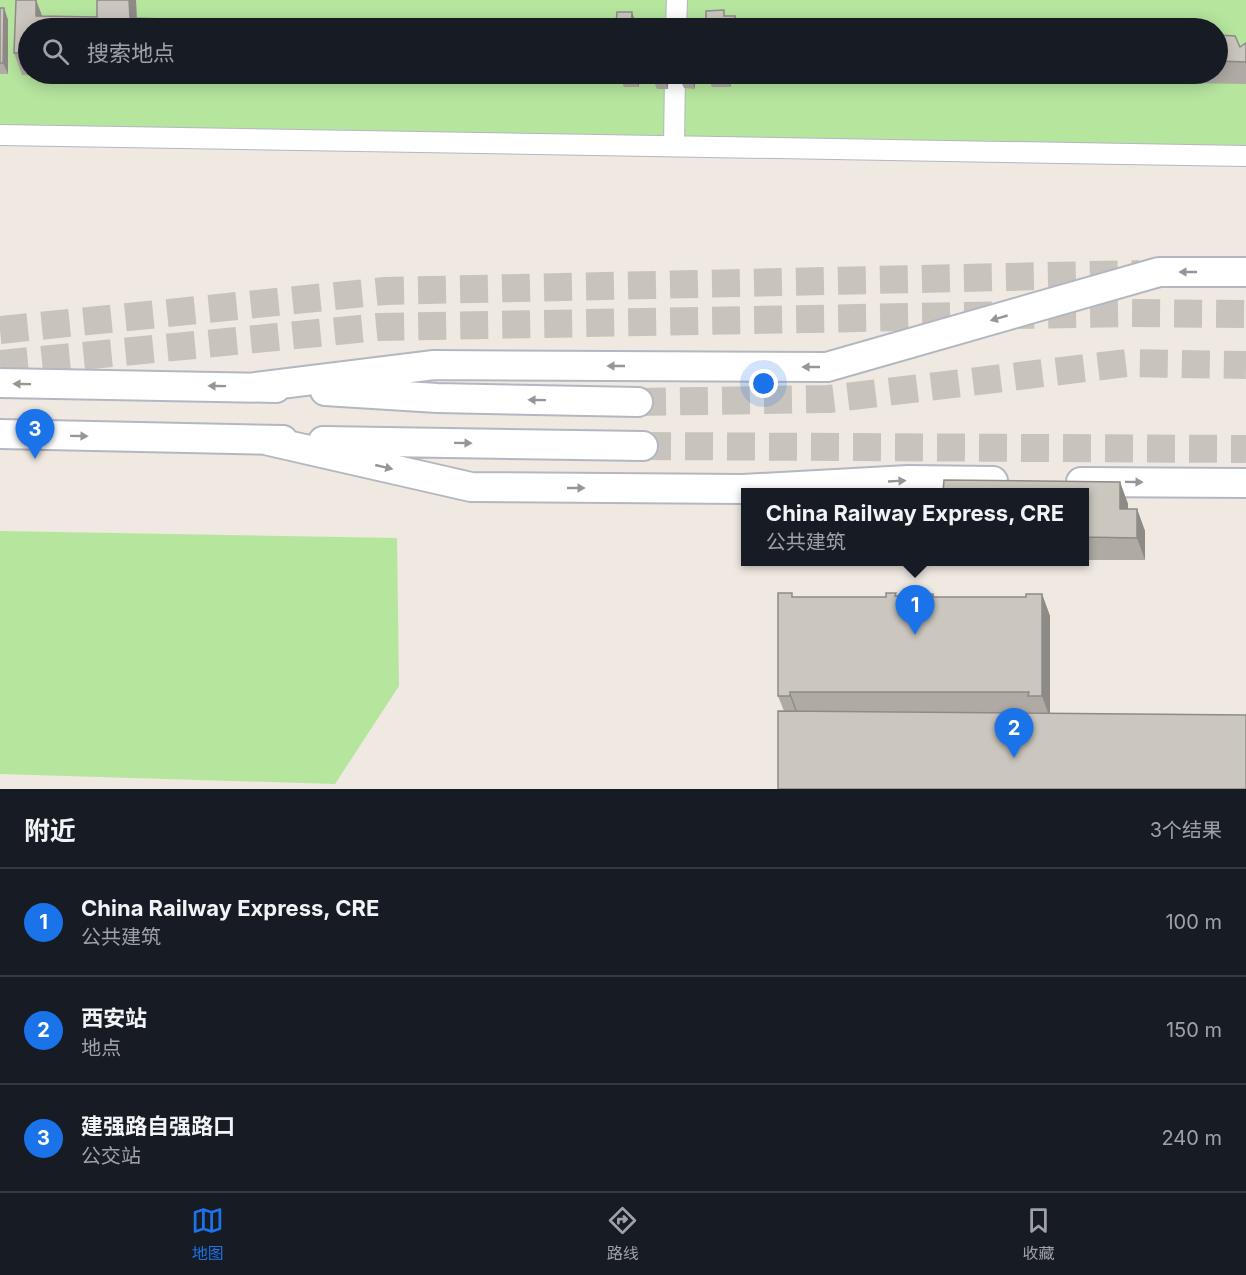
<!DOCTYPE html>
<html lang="zh">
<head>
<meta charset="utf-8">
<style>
	:root { --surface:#171b24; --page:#242831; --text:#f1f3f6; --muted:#9ea1a6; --line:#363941; --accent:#1a73e8 }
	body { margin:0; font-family:Inter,"Noto Sans SC",sans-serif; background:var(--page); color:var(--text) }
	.you { position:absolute; left:764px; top:384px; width:21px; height:21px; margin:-15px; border:4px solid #fff; border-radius:50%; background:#1a73e8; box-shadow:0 0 0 9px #1a73e833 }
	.badge { display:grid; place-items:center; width:39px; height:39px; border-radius:50%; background:var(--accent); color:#fff; font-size:20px; font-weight:700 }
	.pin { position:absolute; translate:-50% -50px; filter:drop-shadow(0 2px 3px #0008) }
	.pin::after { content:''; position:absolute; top:32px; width:21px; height:18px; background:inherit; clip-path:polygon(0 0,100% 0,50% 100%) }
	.popup { position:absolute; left:741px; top:488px; width:348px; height:78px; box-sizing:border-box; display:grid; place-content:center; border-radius:0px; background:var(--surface); filter:drop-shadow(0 2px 4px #0005); font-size:20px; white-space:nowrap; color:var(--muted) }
	.popup b { font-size:22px; color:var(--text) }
	.popup::after { content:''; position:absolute; left:50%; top:100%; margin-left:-12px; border:12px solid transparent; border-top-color:var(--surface) }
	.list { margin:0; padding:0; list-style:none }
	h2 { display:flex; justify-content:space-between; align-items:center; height:78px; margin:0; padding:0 24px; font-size:26px }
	h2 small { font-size:20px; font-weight:400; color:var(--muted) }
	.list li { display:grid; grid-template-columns:39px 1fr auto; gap:18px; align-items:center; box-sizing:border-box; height:108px; padding:0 24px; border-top:2px solid var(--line) }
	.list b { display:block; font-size:22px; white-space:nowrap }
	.list p { margin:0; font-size:20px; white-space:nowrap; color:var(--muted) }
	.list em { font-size:20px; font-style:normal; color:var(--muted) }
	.icon { flex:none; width:33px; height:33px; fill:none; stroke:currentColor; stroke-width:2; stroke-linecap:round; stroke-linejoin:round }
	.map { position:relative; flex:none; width:1246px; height:789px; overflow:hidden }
	.search { position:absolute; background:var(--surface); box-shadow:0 3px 15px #0003; left:18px; right:18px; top:18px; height:66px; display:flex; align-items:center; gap:15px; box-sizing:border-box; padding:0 21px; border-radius:33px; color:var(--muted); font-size:22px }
	.sheet { height:402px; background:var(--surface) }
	nav { display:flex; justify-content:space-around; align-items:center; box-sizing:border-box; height:84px; border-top:2px solid var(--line); background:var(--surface); font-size:16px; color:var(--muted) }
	nav a { display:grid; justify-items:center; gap:3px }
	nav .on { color:var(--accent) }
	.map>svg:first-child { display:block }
	.green { fill:#b6e59e; fill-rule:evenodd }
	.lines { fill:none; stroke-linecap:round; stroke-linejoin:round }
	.secondary-tunnel { stroke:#c8c4bd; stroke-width:28; stroke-dasharray:28 14; stroke-linecap:butt }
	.street-casing { stroke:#b4b7c1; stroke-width:22 }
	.secondary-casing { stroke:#b4b7c1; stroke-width:32 }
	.street { stroke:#fff; stroke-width:20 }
	.secondary { stroke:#fff; stroke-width:28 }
	.wall { fill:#afaba4 }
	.shaded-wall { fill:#8e8b86 }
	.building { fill:#cbc7bf; stroke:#8e8b86; stroke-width:1.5 }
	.oneway { fill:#969696 }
</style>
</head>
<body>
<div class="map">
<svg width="1246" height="789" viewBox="0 0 1246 789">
	<rect width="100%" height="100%" fill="#efe9e1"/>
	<path class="green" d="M0,0h1246v159l-1246,-24zM28,28h1190v46h-1190z
		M0,531l397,7 2,148 -64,98 -335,-10z"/>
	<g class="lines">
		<path class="secondary-tunnel" d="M0,330l385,-39 754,-17
			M0,364l379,-37 747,-14 120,1
			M638,402l191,-3 298,-36 119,2
			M643,446l603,3"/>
		<defs>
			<path id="street" d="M676,28l1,-28
				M0,135l1246,21
				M674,146l1,-72"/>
			<path id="secondary" d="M0,383l276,5
				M256,387l178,-22 393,2 332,-95h87
				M325,391l112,7 201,4
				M0,434l283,6
				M265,440l206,47 272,2 165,-9 85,1
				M323,441l320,5
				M1081,482l165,1"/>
		</defs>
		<use href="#street" class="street-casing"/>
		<use href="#secondary" class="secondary-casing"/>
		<use href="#street" class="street"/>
		<use href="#secondary" class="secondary"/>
	</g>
	<path class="wall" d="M16,0h20l6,16 55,1v-17h39l1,18 173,5 7,5h-289v46h15v2l-21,-1 -8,-22z
		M0,8h4l4,12v54h-8z
		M1218,35l22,12 6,-4v41l-516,-8 1,11h-19l-5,-13h511z
		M619,74h20v13h-15z
		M668,74v15h-11l-5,-12z
		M695,74v15l-11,-1 -5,-11z
		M1120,482l8,22v5h9l8,22v29h-61v-68z
		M933,594l1,3h92l16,-3 8,22v97l-266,-2 -6,-15 16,-99h92z"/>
	<path class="shaded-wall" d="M36,0l8,21 -8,-5z
		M129,0h7l1,28 -7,-10z
		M4,8l4,12v54l-5,-11z
		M632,12l6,16h-7z
		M735,16l5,12h-5z
		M634,74h5v13z
		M664,74h4v15l-4,-12z
		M691,74h4v15l-4,-12z
		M726,74h3l1,2 1,11z
		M1120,482l8,22v27l-8,-22z
		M1137,509l8,22v29l-8,-22z
		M1042,594l8,22v102l-8,-22z
		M790,692l8,22v4l-8,-22z"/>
	<path class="building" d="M16,0h20v16l61,1v-17h32l1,18 180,5 7,5h-289v25h-14z
		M0,8h4l-1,55h-3z
		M724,10v6h11v12h-29v-17z
		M617,12h15l-1,16h-71l10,-6 46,2z
		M409,21h18l4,7h-33z
		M450,22l50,1 6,5h-65z
		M692,22v6h-12v-5z
		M653,23h11v5h-11z
		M1218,35l17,1 5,11 6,-4v19l-28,-1z
		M652,74h12v3h-12z
		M679,74h12v3h-12z
		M944,480l176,2v27h17v29l-53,-1v-45h-141z
		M778,593h14v4h94v-4h10l-1,3 38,-2v3h93v-3h16v102h-14l1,-4h-239v4h-12z
		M778,711l468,4v74h-468z"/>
	<defs><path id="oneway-solid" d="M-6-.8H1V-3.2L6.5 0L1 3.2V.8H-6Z" transform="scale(1.5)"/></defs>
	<g class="oneway">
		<use href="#oneway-solid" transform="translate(1188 272) rotate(180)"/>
		<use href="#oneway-solid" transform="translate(999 318) rotate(164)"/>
		<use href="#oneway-solid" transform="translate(616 366) rotate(-180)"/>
		<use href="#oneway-solid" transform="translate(811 367) rotate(-180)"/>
		<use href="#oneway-solid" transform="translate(22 384) rotate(-179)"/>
		<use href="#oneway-solid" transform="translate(217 386) rotate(-179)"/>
		<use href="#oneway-solid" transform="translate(537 400) rotate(-179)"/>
		<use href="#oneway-solid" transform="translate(79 436) rotate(1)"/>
		<use href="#oneway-solid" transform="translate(463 443) rotate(1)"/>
		<use href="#oneway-solid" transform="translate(384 467) rotate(13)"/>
		<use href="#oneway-solid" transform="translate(897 481) rotate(-3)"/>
		<use href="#oneway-solid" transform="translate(1134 482) rotate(1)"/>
		<use href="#oneway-solid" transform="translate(576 488)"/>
	</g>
</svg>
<div class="you"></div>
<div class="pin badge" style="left:915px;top:635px">1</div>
<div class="popup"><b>China Railway Express, CRE</b>公共建筑</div>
<div class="pin badge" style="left:1014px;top:758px">2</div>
<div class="pin badge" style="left:35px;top:459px">3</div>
<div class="search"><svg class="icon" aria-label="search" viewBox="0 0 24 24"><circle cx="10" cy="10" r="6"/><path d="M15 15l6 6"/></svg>搜索地点</div>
</div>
<section class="sheet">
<h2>附近<small>3个结果</small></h2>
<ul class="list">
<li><span class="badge">1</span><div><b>China Railway Express, CRE</b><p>公共建筑</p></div><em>100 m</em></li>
<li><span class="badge">2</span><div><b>西安站</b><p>地点</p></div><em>150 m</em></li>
<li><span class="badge">3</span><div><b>建强路自强路口</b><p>公交站</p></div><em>240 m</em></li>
</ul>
</section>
<nav>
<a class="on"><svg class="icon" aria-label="map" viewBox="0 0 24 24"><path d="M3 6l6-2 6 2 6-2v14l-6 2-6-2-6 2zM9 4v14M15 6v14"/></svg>地图</a>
<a><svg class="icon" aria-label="directions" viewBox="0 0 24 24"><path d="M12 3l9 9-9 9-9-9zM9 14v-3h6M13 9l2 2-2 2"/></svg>路线</a>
<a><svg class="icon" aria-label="saved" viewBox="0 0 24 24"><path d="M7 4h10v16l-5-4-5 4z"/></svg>收藏</a>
</nav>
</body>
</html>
